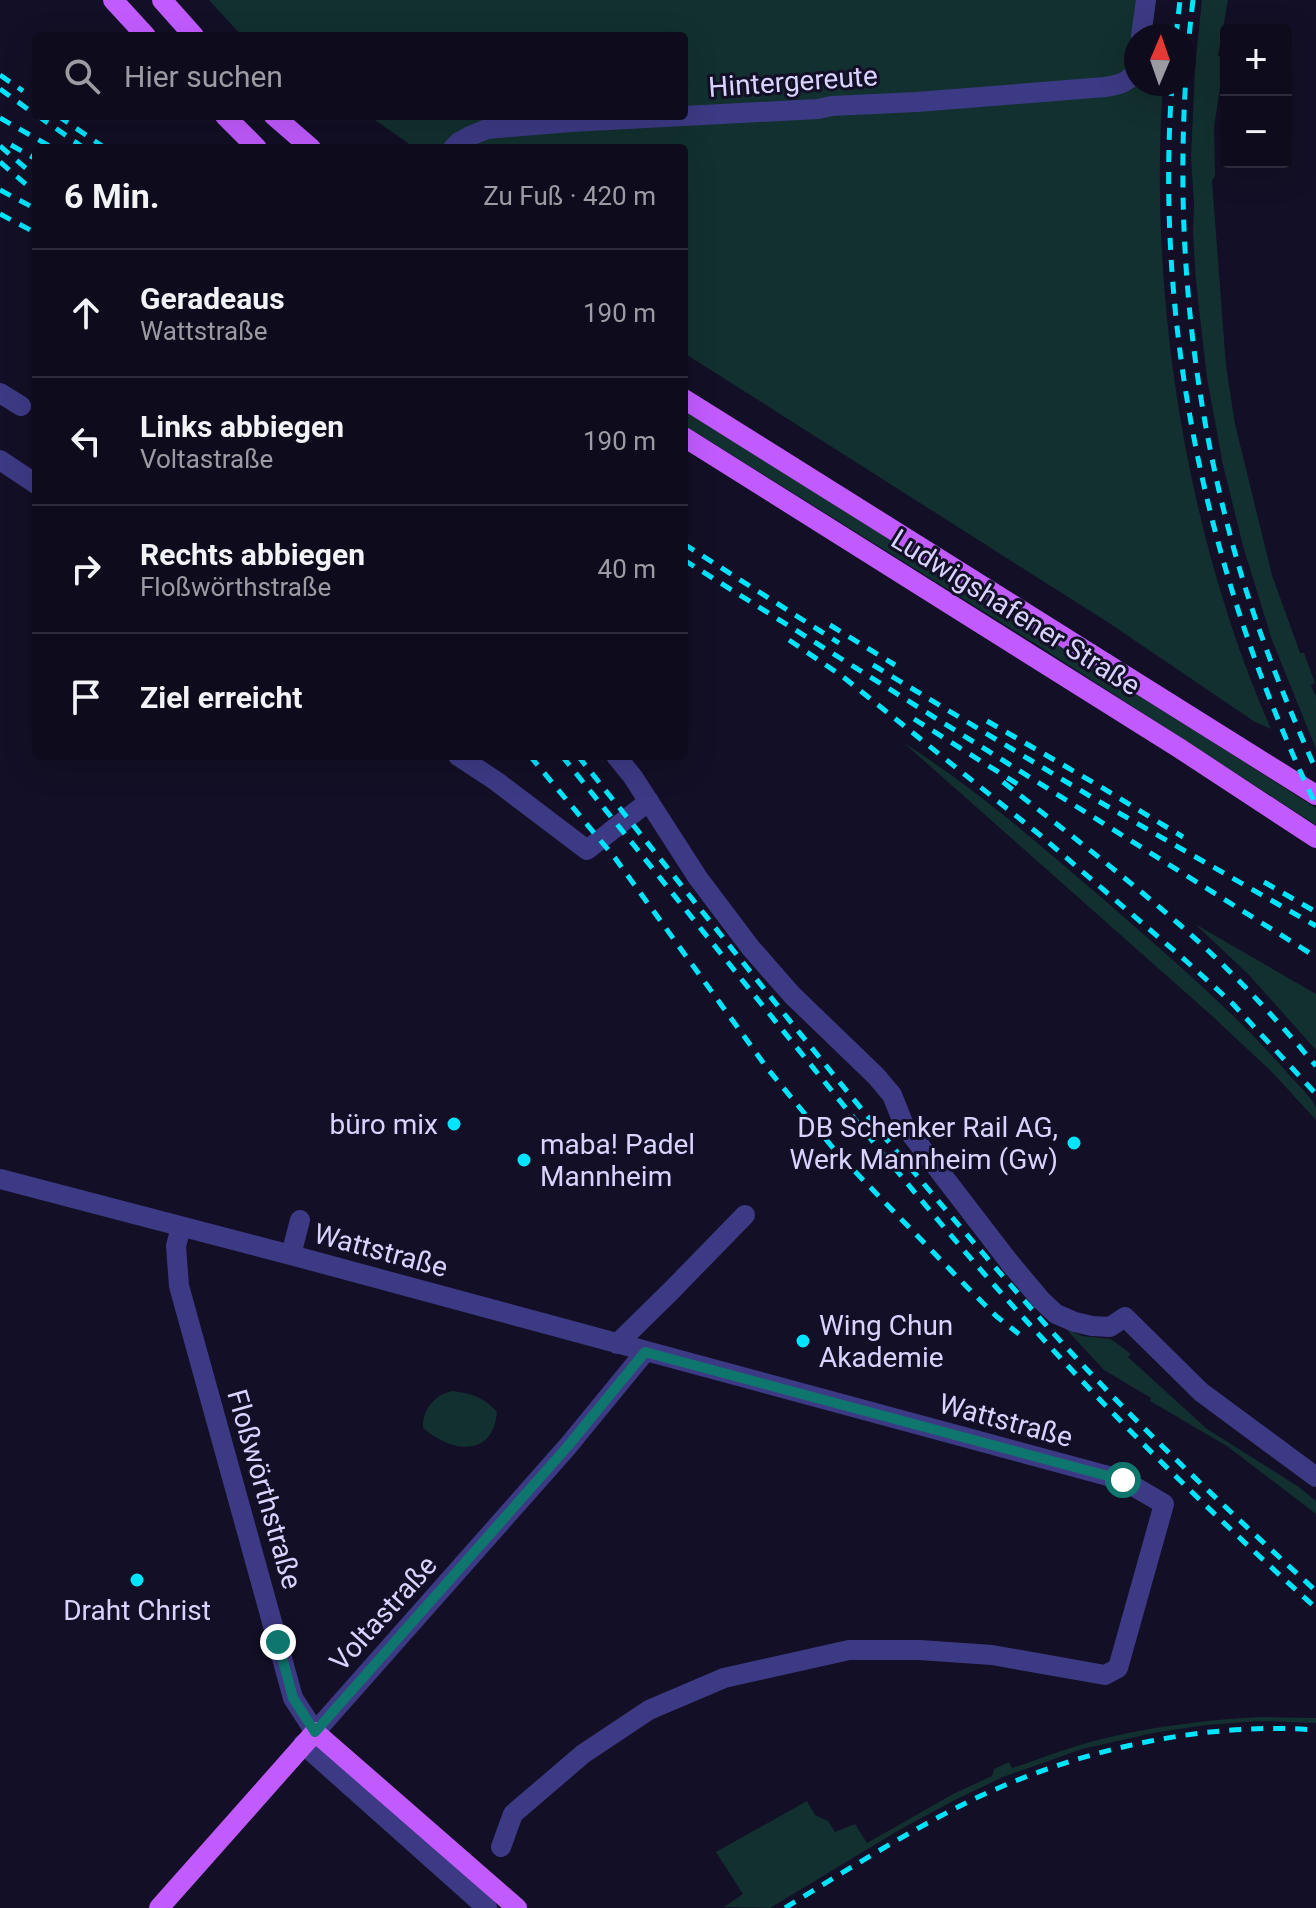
<!DOCTYPE html>
<html lang="de">
<head>
<meta charset="utf-8">
<style>
	:root { --surface:#0e0b1c; --page:#171425; --text:#f1f3f6; --muted:#9b9ba3; --line:#2e2b3b }
	body { margin:0; font-family:Roboto,sans-serif; background:var(--page); color:var(--text) }
	.controls { position:absolute; right:24px; top:24px; display:grid; overflow:hidden; border-radius:8px; box-shadow:0 8px 32px #0002 }
	.controls button { width:72px; height:72px; display:grid; place-items:center; padding:0; border:0; border-bottom:2px solid var(--line); background:var(--surface); color:var(--text); font:40px sans-serif }
	.compass { position:absolute; left:1124px; top:24px; width:72px; height:72px; border-radius:50%; background:var(--surface); box-shadow:0 8px 32px #0002; rotate:2deg }
	.stop { position:absolute; width:24px; height:24px; margin:-18px; border:6px solid #0f766e; border-radius:50%; background:#fff }
	.stop.end { background:#0f766e; border-color:#fff; box-shadow:0 2px 8px #0008 }
	.list { margin:0; padding:0; list-style:none }
	h2 { display:flex; justify-content:space-between; align-items:center; height:104px; margin:0; padding:0 32px; font-size:34px }
	h2 small { font-size:26px; font-weight:400; color:var(--muted) }
	.list li { display:grid; grid-template-columns:52px 1fr auto; gap:24px; align-items:center; box-sizing:border-box; height:128px; padding:0 32px; border-top:2px solid var(--line) }
	.list b { display:block; font-size:30px; white-space:nowrap }
	.list p { margin:0; font-size:26px; white-space:nowrap; color:var(--muted) }
	.list em { font-size:26px; font-style:normal; color:var(--muted) }
	.icon { flex:none; width:44px; height:44px; fill:none; stroke:currentColor; stroke-width:2; stroke-linecap:round; stroke-linejoin:round }
	.map { position:relative; flex:none; width:1316px; height:1908px; overflow:hidden }
	.search { position:absolute; background:var(--surface); box-shadow:0 8px 32px #0002; left:32px; top:32px; width:656px; height:88px; display:flex; align-items:center; gap:20px; box-sizing:border-box; padding:0 28px; border-radius:8px; color:var(--muted); font-size:30px }
	.panel { position:absolute; background:var(--surface); box-shadow:0 8px 32px #0002; left:32px; top:144px; width:656px; height:616px; border-radius:8px }
	.map>svg:first-child { display:block }
	.green { fill:#12302f }
	.lines { fill:none; stroke-linecap:round; stroke-linejoin:round }
	.minor { stroke:#3d3a85; stroke-width:20 }
	.major { stroke:#c25bff; stroke-width:20 }
	.rail { stroke:#00e5ff; stroke-width:5; stroke-dasharray:12 10; stroke-linecap:butt }
	.route { stroke:#0f766e; stroke-width:10 }
	.poi-dot { fill:#00e5ff; stroke:#130f26; stroke-width:3 }
	.labels { text-anchor:middle; stroke-width:6; stroke-linejoin:round; paint-order:stroke }
	.street-label { font-size:28px; fill:#d9d4ff; stroke:#130f26 }
	.poi-label { font-size:28px; fill:#d9d4ff; stroke:#130f26; text-anchor:end }
</style>
</head>
<body>
<div class="map">
<svg width="1316" height="1908" viewBox="0 0 1316 1908">
	<rect width="100%" height="100%" fill="#130f26"/>
	<path class="green" d="M209,0h933l-10,71 7,16 1,-3h23c-15,211 23,452 108,645l-16,-7 -146,-99 -425,-270v-205h-269l-46,-32h315v-80h-442z
		M1202,0h26l-10,55 6,6 -10,66 1,49 -3,5 14,185 9,58 37,151 28,78h4l11,30 -4,2 5,12v52l-44,-109 -29,-94 -20,-81 -16,-87 -11,-96 -3,-49 1,-30 -3,-46 4,-90z
		M684,410l417,261 215,137v17l-277,-179 -355,-221z
		M904,743c71,45 134,100 198,155 63,55 127,109 183,172 6,8 29,29 31,38 0,3 0,8 0,12l-44,-48 -61,-57z
		M1195,924l121,70v56l-67,-75z
		M1065,1328l17,8 29,3 20,15 -3,3 79,72 92,58 17,14v13l-89,-68 -77,-45 1,-3 -47,-28z
		M453,1391c18,2 32,7 44,21 -4,47 -47,40 -74,16 -1,-18 12,-34 30,-37z
		M1259,1717l57,1v5l-56,-2 -54,4 -53,8 -71,16 -79,28 -48,23 -54,29 -131,79 -46,-1 19,-13 -27,-42 91,-51 8,14 13,6 7,11 20,-8 12,19 86,-49 39,-18 2,-7 15,-7 3,6c31,-10 62,-23 94,-30 50,-12 101,-18 153,-21z"/>
	<g class="lines">
		<path class="minor" d="M1141,36l5,-36
			M453,148l6,-6 11,-6 17,-7 84,-7 247,-13 14,-3 85,-4 188,-15c13,-2 23,-4 31,-16
			M0,393l21,13
			M0,460l36,24
			M458,756l38,25 91,69 62,-49
			M616,756l17,21 65,101 52,69 42,48 84,81 16,19 12,30 106,138 31,37 15,14 19,8 17,4 18,1 15,-10 76,75 115,85
			M0,1179l291,76 832,225 41,24 -46,164 -13,7 -113,-20 -72,-5h-71l-125,28 -75,32 -66,44 -70,60 -12,33
			M181,1227l-5,19 3,40 114,412 22,34 253,-286 77,-94
			M291,1255l9,-35
			M617,1344l53,-52 75,-77
			M303,1744l184,164"/>
		<path class="major" d="M113,0l33,36
			M162,0l32,36
			M225,116l32,32
			M274,116l37,32
			M684,399l632,396
			M684,437l495,311 137,90
			M159,1908l156,-176 202,176"/>
		<path class="rail" d="M1193,0c-23,193 -7,391 49,577 20,66 46,130 74,193
			M1176,36l4,-36
			M0,75l23,16
			M1172,84c-18,248 37,498 144,721
			M0,89l36,26
			M38,116l46,32
			M58,116l47,32
			M0,118l53,30
			M11,145l25,14
			M0,146l36,31
			M0,162l36,31
			M0,190l36,19
			M0,214l36,19
			M684,544l155,99
			M684,560l632,397
			M830,625l65,40
			M789,640l53,36 198,159 145,125 47,43 84,91
			M873,665l225,136 218,125
			M914,719l105,66
			M987,721l109,63 87,53
			M530,756l85,102 152,210 71,86 128,132 30,30 23,18
			M562,756c89,110 177,221 266,330 66,82 133,164 204,241 90,99 185,192 284,281
			M578,756c151,188 299,379 459,559 87,98 183,188 279,276
			M1003,782c60,47 120,93 177,143 49,43 94,91 136,141
			M1264,882l52,30
			M785,1908c57,-35 114,-71 173,-101 105,-54 240,-86 358,-77"/>
	</g>
	<g class="lines">
		<path class="route" d="M278,1642l15,56 22,34 253,-286 77,-94 478,128"/>
	</g>
	<g class="poi-dot">
		<circle cx="454" cy="1124" r="8"/>
		<circle cx="1074" cy="1143" r="8"/>
		<circle cx="524" cy="1160" r="8"/>
		<circle cx="803" cy="1341" r="8"/>
		<circle cx="137" cy="1580" r="8"/>
	</g>
	<g class="labels">
		<g class="street-label">
			<text transform="translate(793 81) rotate(-4)" y="10">Hintergereute</text>
			<text transform="translate(1016 612) rotate(32)" y="10">Ludwigshafener Straße</text>
			<text transform="translate(381 1250) rotate(15)" y="10">Wattstraße</text>
			<text transform="translate(1006 1420) rotate(15)" y="10">Wattstraße</text>
			<text transform="translate(265 1489) rotate(74)" y="10">Floßwörthstraße</text>
			<text transform="translate(383 1613) rotate(-48)" y="10">Voltastraße</text>
		</g>
		<g class="poi-label">
			<text x="438" y="1134">büro mix</text>
			<text x="1058" y="1137">DB Schenker Rail AG,<tspan x="1058" dy="32">Werk Mannheim (Gw)</tspan></text>
			<text x="540" y="1154" text-anchor="start">maba! Padel<tspan x="540" dy="32">Mannheim</tspan></text>
			<text x="819" y="1335" text-anchor="start">Wing Chun<tspan x="819" dy="32">Akademie</tspan></text>
			<text x="137" y="1620" text-anchor="middle">Draht Christ</text>
		</g>
	</g>
</svg>
<div class="controls">
<button>+</button>
<button>−</button>
</div>
<svg class="compass" viewBox="-18 -18 36 36"><path d="M0-13l5 13h-10z" fill="#e53935"/><path d="M0 13l5-13h-10z" fill="#9b9ba3"/></svg>
<div class="stop" style="left:1123px;top:1480px"></div>
<div class="stop end" style="left:278px;top:1642px"></div>
<div class="search"><svg class="icon" aria-label="search" viewBox="0 0 24 24"><circle cx="10" cy="10" r="6"/><path d="M15 15l6 6"/></svg>Hier suchen</div>
<section class="panel">
<h2>6 Min.<small>Zu Fuß · 420 m</small></h2>
<ul class="list">
<li><svg class="icon" aria-label="ahead" viewBox="0 0 24 24"><path d="M12 20V5M6 11l6-6 6 6"/></svg><div><b>Geradeaus</b><p>Wattstraße</p></div><em>190 m</em></li>
<li><svg class="icon" aria-label="left" viewBox="0 0 24 24"><path d="M17 20v-9H6M10 6l-5 5 5 5"/></svg><div><b>Links abbiegen</b><p>Voltastraße</p></div><em>190 m</em></li>
<li><svg class="icon" aria-label="right" viewBox="0 0 24 24"><path d="M7 20v-9h11M14 6l5 5-5 5"/></svg><div><b>Rechts abbiegen</b><p>Floßwörthstraße</p></div><em>40 m</em></li>
<li><svg class="icon" aria-label="arrive" viewBox="0 0 24 24"><path d="M6 21V4h12l-3 4 3 4H6"/></svg><div><b>Ziel erreicht</b></div></li>
</ul>
</section>
</div>
</body>
</html>
